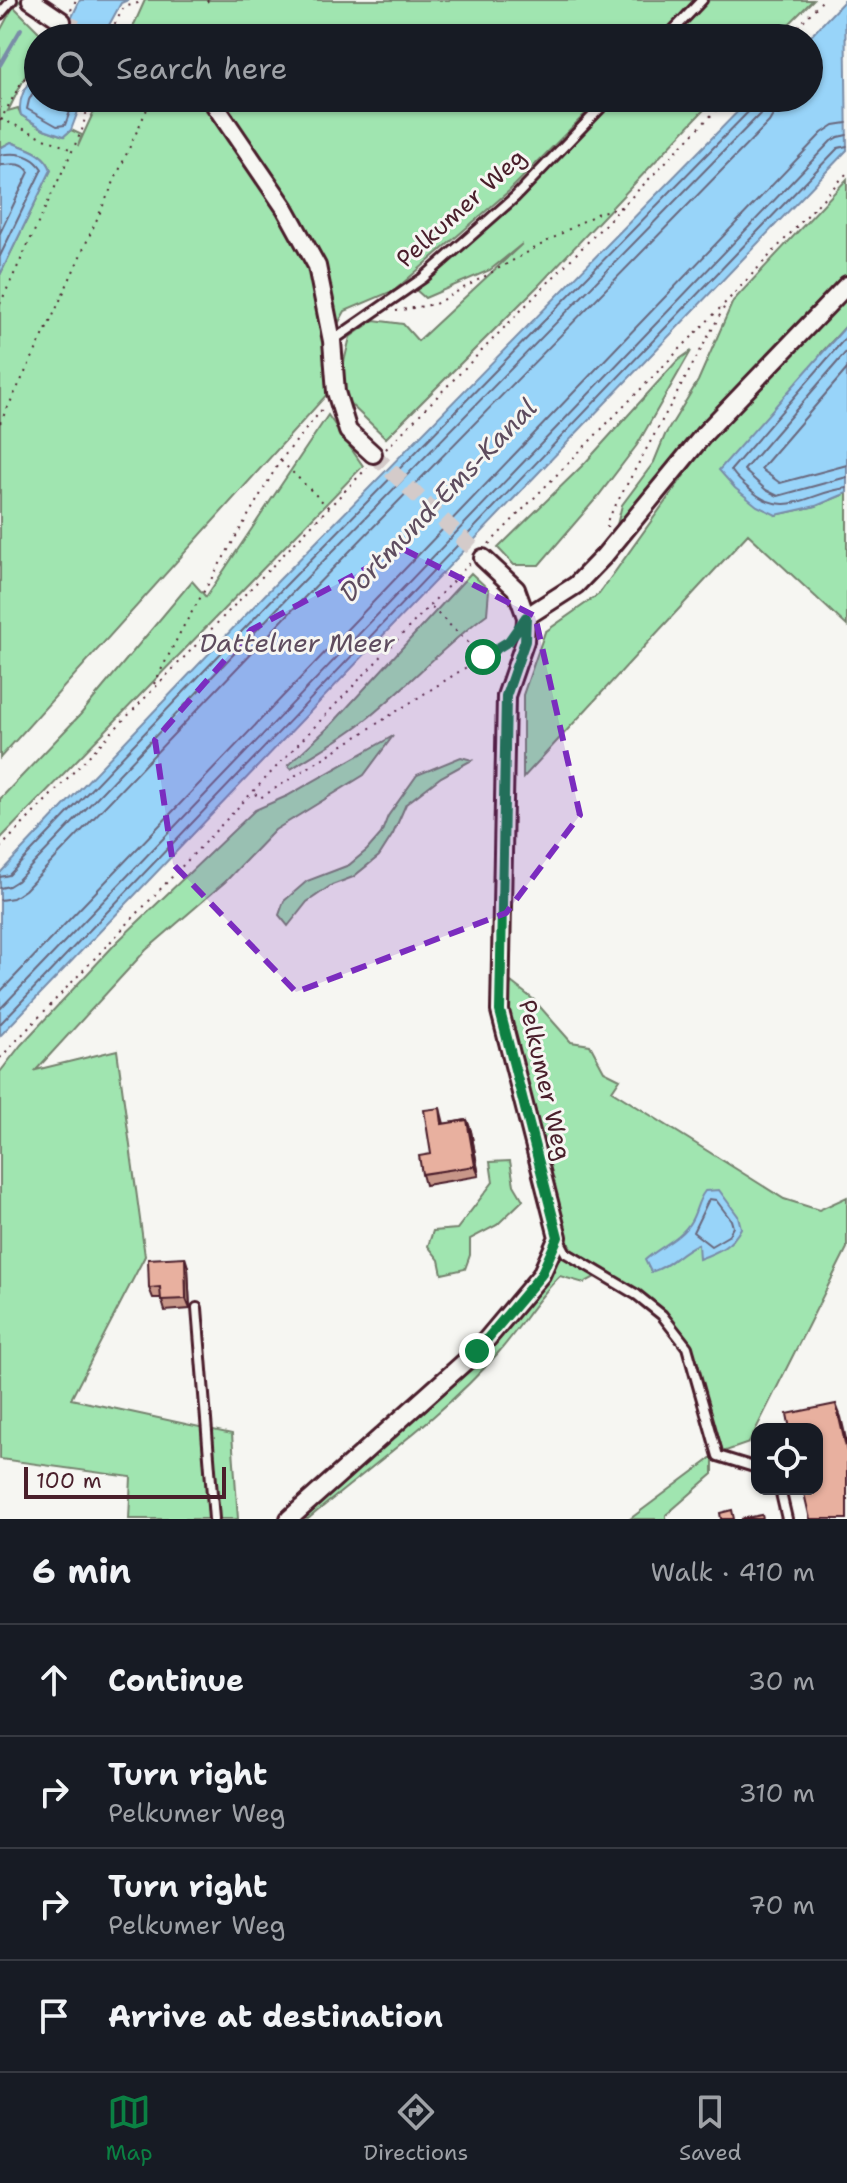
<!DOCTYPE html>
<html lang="en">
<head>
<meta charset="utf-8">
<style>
	:root { --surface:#171b24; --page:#20242c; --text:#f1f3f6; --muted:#9ea1a6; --line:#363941; --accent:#0b8043 }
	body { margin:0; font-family:"Shantell Sans",sans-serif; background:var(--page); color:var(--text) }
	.controls { position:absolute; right:24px; bottom:24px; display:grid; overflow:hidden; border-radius:16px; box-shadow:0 2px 6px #0004 }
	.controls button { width:72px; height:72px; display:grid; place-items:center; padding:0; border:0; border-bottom:2px solid var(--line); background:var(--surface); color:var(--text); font:40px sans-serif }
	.scale { position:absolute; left:24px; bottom:20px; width:202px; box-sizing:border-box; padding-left:8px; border:4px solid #4a1f2b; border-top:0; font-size:22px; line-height:28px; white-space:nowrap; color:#4a1f2b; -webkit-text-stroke:6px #f6f6f2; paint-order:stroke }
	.stop { position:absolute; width:24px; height:24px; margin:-18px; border:6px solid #0b8043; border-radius:50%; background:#fff }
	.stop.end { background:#0b8043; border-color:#fff; box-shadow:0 2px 8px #0008 }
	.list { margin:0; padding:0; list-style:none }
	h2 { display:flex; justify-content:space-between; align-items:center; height:104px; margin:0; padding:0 32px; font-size:34px }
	h2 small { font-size:26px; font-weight:400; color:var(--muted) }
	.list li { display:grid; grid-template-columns:52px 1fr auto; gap:24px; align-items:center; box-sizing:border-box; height:112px; padding:0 32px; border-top:2px solid var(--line) }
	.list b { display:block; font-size:30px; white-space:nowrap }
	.list p { margin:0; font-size:26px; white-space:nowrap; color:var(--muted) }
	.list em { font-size:26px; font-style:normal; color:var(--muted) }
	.icon { flex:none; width:44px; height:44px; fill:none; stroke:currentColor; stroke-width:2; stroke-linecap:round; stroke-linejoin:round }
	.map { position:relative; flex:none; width:847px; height:1519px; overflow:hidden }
	.search { position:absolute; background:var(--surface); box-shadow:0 2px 6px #0004; left:24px; right:24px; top:24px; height:88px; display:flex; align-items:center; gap:20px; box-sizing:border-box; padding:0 28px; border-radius:44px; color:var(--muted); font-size:30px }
	.sheet { height:552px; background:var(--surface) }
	nav { display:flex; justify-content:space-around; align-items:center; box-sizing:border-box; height:112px; border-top:2px solid var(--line); background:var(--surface); font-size:22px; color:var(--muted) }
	nav a { display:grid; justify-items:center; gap:4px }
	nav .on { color:var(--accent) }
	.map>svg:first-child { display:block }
	.green { fill:#a0e5b0; stroke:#75826e; stroke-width:2 }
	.water { fill:#98d4f9; stroke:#798ca7; stroke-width:2 }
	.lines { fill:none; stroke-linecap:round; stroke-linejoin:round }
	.shore { stroke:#69677d; stroke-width:2 }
	.stream { stroke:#798ca7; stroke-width:4 }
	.street-tunnel { stroke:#d4cbca; stroke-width:16; stroke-dasharray:16 8; stroke-linecap:butt }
	.lane-casing { stroke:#4a1f2b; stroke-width:14 }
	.street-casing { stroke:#4a1f2b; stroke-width:22 }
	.path { stroke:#4a1f2b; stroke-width:2; stroke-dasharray:2 6; stroke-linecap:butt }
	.lane { stroke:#f6f6f2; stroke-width:8 }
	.street { stroke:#f6f6f2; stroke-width:16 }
	.wall { fill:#c89789; stroke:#4a1f2b; stroke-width:2 }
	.shaded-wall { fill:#a27b6f; stroke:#4a1f2b; stroke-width:2 }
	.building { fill:#e8b09f; stroke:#4a1f2b; stroke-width:2 }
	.route { stroke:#0b8043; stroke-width:10 }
	.marked { fill:#7b2cbf; fill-opacity:0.2; stroke:#7b2cbf; stroke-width:6; stroke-dasharray:16 10; stroke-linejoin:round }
	.labels { text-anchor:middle; stroke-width:6; stroke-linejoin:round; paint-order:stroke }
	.street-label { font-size:24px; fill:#4a1f2b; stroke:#f6f6f2 }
	.water-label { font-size:26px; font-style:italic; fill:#5e4c5e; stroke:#f6f6f2 }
</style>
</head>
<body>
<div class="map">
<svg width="847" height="1519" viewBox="0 0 847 1519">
	<rect width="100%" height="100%" fill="#f6f6f2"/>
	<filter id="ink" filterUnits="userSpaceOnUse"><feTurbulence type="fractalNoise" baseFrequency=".0125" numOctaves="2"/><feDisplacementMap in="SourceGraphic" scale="16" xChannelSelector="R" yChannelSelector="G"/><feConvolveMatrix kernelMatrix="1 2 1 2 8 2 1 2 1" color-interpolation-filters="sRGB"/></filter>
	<g filter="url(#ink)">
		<path class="green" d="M0,0h21l-7,7 31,31h-7v13l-30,60 10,-3 3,7 23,14 20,7 7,-6 11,5 -4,11 22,-48h501l-92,93 -114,99 -50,21 -19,35 4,45 -330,367v-483l51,-105c-6,-18 -24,-21 -40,-28l-11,6v-117l13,-24z
			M145,0h550l-35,38h-532z
			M709,0h104l-38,38h-102z
			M617,98h98l-177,188 -152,152 -41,-39 -2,-33 7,-29 24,-17 29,4 15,17 104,-97 -32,26 -65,28 -9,-8 107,-93z
			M847,179v100l-226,250 -4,-4 5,-20 32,-43 11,-27 33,-54 35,-80z
			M847,297v28l-26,28 -45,162 40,-9 31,-13v133l-99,-92 -225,244v-83l22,-63 54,-38 114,-159z
			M691,351l-54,94 -38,50 -60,70h-25l-16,-17 87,-85 92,-102z
			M328,415l35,51 -363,373v-40l80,-84 112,-134 14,16z
			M471,573l18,17 -2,24c-44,32 -80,73 -123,107 -22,18 -49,32 -73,48l-3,-4 43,-40z
			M393,736l-29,39 -89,55 -50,52 -79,68 -110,120 81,-20 28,206 -74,143 161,35 6,85h-109l2,-42 -131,-18v-387l21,-27 97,-104 137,-131 32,-14z
			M461,757l11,3 -31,17 -35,27 -13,30 -14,22 -26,21 -21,8 -25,17 -19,24 -9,-11 5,-14 23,-20 42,-16 18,-15 14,-16 7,-18 29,-41z
			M511,982l23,18 37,42 19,3 14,26 16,8 -8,12 172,108 35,11 28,-13v51l-98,195 -26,9 -33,-109 -29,-34 -28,-22 -62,-38 -9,-23 -57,-212z
			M510,1161l4,24 9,15 -26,25 -27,14v16l-5,14 -23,5 -3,-14 -11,-14 5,-15 24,-2 36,-47 -3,-20z
			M563,1255l34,21 -13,7 -24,-7c-24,23 -40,52 -62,77 -54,62 -127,113 -190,166h-11l249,-243z
			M713,1457v17l-47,41v4h-36z"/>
		<path class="water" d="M80,0h48l-7,3 -19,35h-40z
			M845,0l2,150 -847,886v-163l279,-293 472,-482h58v-60z
			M38,68v30h45l-12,32 -7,6 -20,-7 -23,-14c-5,-17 8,-33 17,-47z
			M11,142c16,7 34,10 40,28l-51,105v-127z
			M847,325v168l-31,13 -40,9 -19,-9 -22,-18 -16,-18z
			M719,1190l19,26 3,12c-9,18 -23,24 -42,31l-1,-15c-18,7 -28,23 -47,28l-6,-12c14,-13 36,-21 46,-39 6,-10 6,-20 14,-30z"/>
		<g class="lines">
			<path class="shore" d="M38,83l-9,17 -2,9 30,17 8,-1 10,-27
				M0,155c16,-3 32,-1 42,14l-42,87
				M0,165c11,0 22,-4 29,7l-29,61
				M847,336l-116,134c6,9 13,15 22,22 34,28 58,-1 94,-4
				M847,351l-103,119 22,20 12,6 69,-19
				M847,369l-86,100 19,14 67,-18
				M0,877l9,-2 276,-289 468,-479 3,-9
				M0,888l9,-2 8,-5 275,-288 468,-479 6,-16
				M0,900l13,-2 12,-8 276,-289 468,-479 7,-12 2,-12
				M0,992l822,-859 12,-8 13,-2
				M0,1009l831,-868 7,-4 9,-2
				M0,1024l733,-767 105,-109 9,-2
				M709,1199l7,1 15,20 2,7 -5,9 -17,10 -18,-14z"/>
			<path class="stream" d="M0,65l21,-36"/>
			<path class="street-tunnel" d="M62,21l37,17
				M373,454l110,104"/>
			<defs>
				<path id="lane" d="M0,14l12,-14
					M666,38l36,-38
					M332,341l91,-63 92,-81 95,-99
					M558,1238l8,15 71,42 25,20 25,32 31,109 39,12
					M197,1308l17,211
					M780,1489l7,30"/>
				<path id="street" d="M31,0l31,21
					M210,98l75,110 32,58 15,75 4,51 12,39 25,23
					M526,617l50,-32 28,-29 101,-123 142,-148
					M289,1519l188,-168 64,-76 17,-38 -58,-226 6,-315 19,-55 1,-24 -10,-28 -33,-31"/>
			</defs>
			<use href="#lane" class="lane-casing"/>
			<use href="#street" class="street-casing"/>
			<path class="path" d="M207,2l1,-2
				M71,10l5,-10
				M107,38l17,-31 14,-4 2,-3
				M787,38l36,-38
				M1,119l71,31
				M0,121l21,-38 17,-22
				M0,304l82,-174 8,-32
				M396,311l39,-7 163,-91 23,-6
				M0,423l52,-105 100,-220
				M386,449l342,-351
				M281,461l47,46
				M607,528l1,-9 118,-215
				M489,544l239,-244 119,-127
				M432,608l50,48
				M154,684l28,-55 98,-168 44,-54
				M255,794l5,4 249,-158
				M0,848l367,-380
				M0,1058l470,-495"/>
			<use href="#lane" class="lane"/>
			<use href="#street" class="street"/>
		</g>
		<path class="wall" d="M440,1108l4,16 23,-4 4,11 8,45 -54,9 -3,-11 9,-20z
			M188,1267l2,42 -25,2 -4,-13h-8l-4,-10z"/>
		<path class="shaded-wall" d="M467,1120l4,11 8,45 -4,-10z
			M185,1257l3,10 2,42 -4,-10z
			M836,1404l5,13 6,26v9z"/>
		<path class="building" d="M440,1108l2,16 25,-4 8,46 -53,8 -3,-18 12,-2 -7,-44z
			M185,1257l1,42 -25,1 -1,-13 -11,1 -1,-29z
			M836,1404l11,48v67h-37l-7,-30h14v-60h-27l-3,-15z
			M732,1510l2,9h-13l-1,-6z
			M762,1515l1,4h-22z"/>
	</g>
	<g class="lines" filter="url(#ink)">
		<path class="route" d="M477,1351l64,-76 17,-38 -58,-226 6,-315 19,-55 1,-24 -17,24 -26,16"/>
	</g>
	<path class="marked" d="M403,549l132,67 45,199 -74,98 -210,79 -123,-128 -18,-124 96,-110z"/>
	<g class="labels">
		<g class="street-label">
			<text transform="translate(461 208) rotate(-42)" y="8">Pelkumer Weg</text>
			<text transform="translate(545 1080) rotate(77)" y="8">Pelkumer Weg</text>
		</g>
		<g class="water-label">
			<text transform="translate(438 500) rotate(-46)" y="9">Dortmund-Ems-Kanal</text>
			<text x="297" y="652">Dattelner Meer</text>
		</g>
	</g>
</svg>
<div class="controls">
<button><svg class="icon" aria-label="locate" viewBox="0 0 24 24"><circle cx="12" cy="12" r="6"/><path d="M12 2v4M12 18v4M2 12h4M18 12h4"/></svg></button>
</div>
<div class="scale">100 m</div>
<div class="stop" style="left:483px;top:657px"></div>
<div class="stop end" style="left:477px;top:1351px"></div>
<div class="search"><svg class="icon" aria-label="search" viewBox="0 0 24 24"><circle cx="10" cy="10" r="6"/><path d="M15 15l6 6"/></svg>Search here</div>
</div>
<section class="sheet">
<h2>6 min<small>Walk · 410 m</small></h2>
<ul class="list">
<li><svg class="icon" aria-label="ahead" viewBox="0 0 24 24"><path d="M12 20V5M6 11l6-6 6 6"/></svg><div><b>Continue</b></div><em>30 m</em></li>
<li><svg class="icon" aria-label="right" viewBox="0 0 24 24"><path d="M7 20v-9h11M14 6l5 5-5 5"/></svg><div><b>Turn right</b><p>Pelkumer Weg</p></div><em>310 m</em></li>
<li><svg class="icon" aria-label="right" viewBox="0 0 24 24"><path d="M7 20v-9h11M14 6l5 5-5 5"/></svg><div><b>Turn right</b><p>Pelkumer Weg</p></div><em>70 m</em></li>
<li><svg class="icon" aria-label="arrive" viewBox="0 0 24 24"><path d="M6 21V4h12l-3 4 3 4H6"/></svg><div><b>Arrive at destination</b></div></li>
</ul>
</section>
<nav>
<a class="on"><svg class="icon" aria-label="map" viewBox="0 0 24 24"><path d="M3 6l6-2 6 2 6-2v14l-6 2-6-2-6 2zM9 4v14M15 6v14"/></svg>Map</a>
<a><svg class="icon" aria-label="directions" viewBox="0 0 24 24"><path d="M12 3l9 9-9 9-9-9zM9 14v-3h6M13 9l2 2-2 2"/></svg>Directions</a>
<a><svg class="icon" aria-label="saved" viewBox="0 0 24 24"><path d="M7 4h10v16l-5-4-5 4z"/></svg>Saved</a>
</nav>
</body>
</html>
